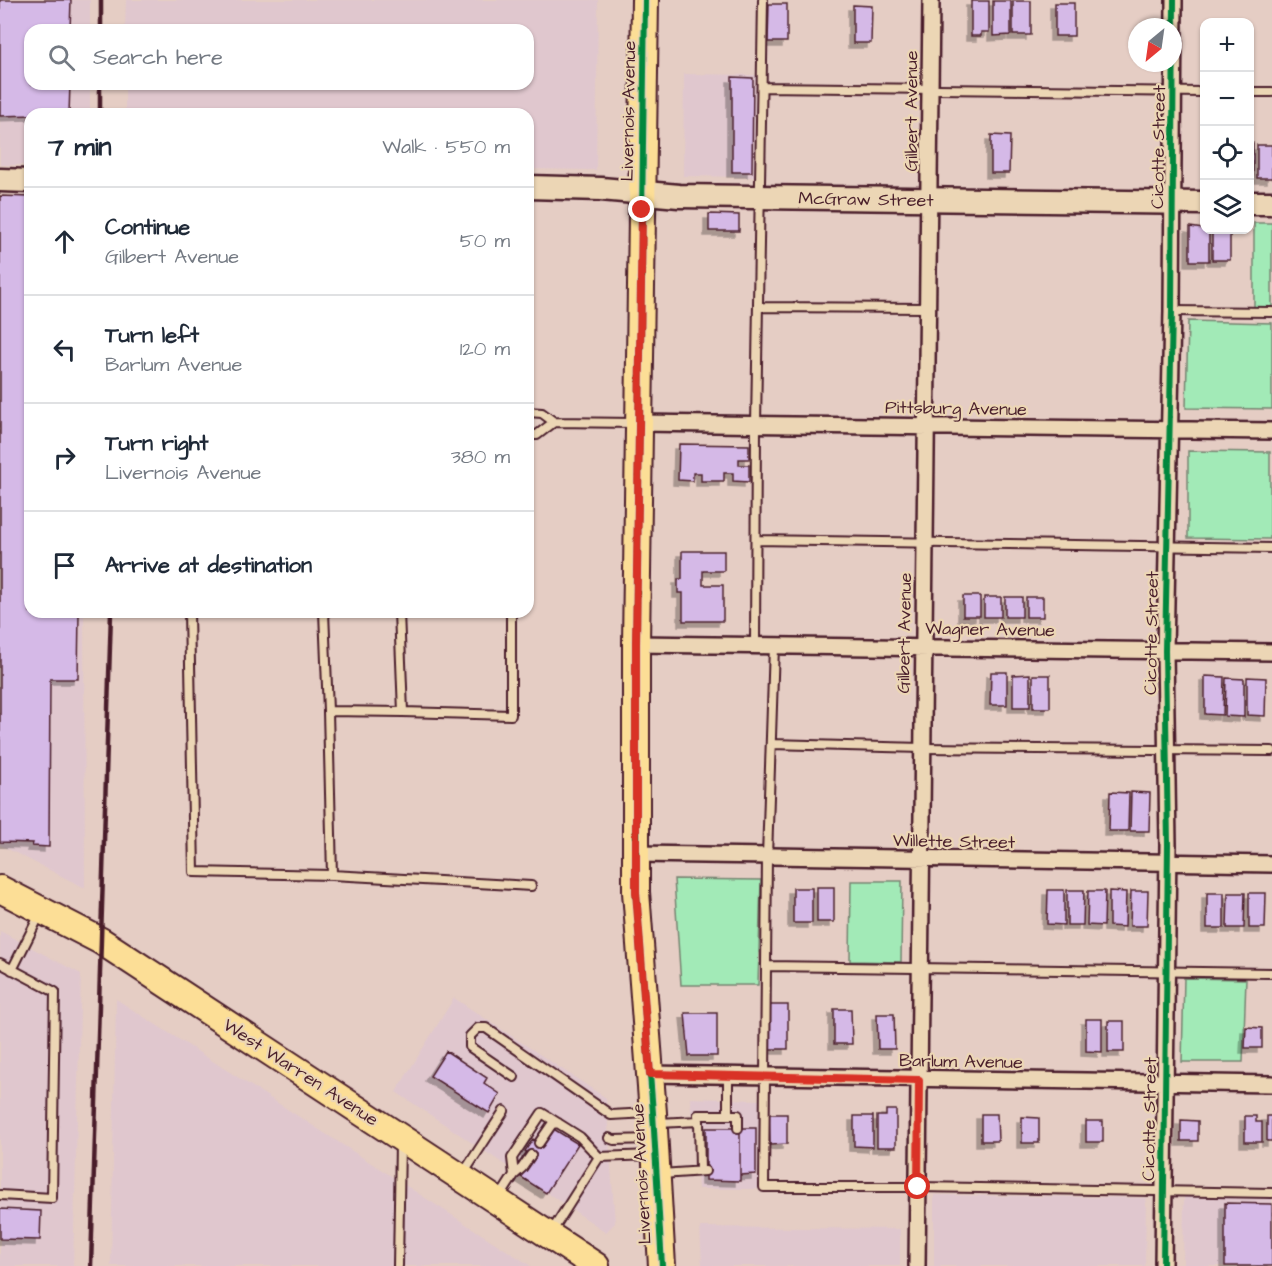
<!DOCTYPE html>
<html lang="en">
<head>
<meta charset="utf-8">
<style>
	:root { --surface:#fff; --page:#f6f6f7; --text:#1f2937; --muted:#747a83; --line:#e0e1e3 }
	body { margin:0; font-family:"Architects Daughter",sans-serif; background:var(--page); color:var(--text) }
	.controls { position:absolute; right:18px; top:18px; display:grid; overflow:hidden; border-radius:12px; box-shadow:0 2px 4px #0004 }
	.controls button { width:54px; height:54px; display:grid; place-items:center; padding:0; border:0; border-bottom:2px solid var(--line); background:var(--surface); color:var(--text); font:30px sans-serif }
	.compass { position:absolute; left:1128px; top:18px; width:54px; height:54px; border-radius:50%; background:var(--surface); box-shadow:0 2px 4px #0004; rotate:209deg }
	.stop { position:absolute; width:18px; height:18px; margin:-14px; border:4px solid #d93025; border-radius:50%; background:#fff }
	.stop.end { background:#d93025; border-color:#fff; box-shadow:0 2px 6px #0008 }
	.list { margin:0; padding:0; list-style:none }
	h2 { display:flex; justify-content:space-between; align-items:center; height:78px; margin:0; padding:0 24px; font-size:26px }
	h2 small { font-size:20px; font-weight:400; color:var(--muted) }
	.list li { display:grid; grid-template-columns:39px 1fr auto; gap:18px; align-items:center; box-sizing:border-box; height:108px; padding:0 24px; border-top:2px solid var(--line) }
	.list b { display:block; font-size:22px; white-space:nowrap }
	.list p { margin:0; font-size:20px; white-space:nowrap; color:var(--muted) }
	.list em { font-size:20px; font-style:normal; color:var(--muted) }
	.icon { flex:none; width:33px; height:33px; fill:none; stroke:currentColor; stroke-width:2; stroke-linecap:round; stroke-linejoin:round }
	.map { position:relative; flex:none; width:1272px; height:1266px; overflow:hidden }
	.search { position:absolute; background:var(--surface); box-shadow:0 2px 4px #0004; left:24px; top:24px; width:510px; height:66px; display:flex; align-items:center; gap:15px; box-sizing:border-box; padding:0 21px; border-radius:18px; color:var(--muted); font-size:22px }
	.panel { position:absolute; background:var(--surface); box-shadow:0 2px 4px #0004; left:24px; top:108px; width:510px; height:510px; border-radius:18px }
	.map>svg:first-child { display:block }
	.built { fill:#e0c7ce }
	.green { fill:#a2eab7; stroke:#768471; stroke-width:1.5 }
	.building { fill:#d5b9e7; stroke:#4a1f2b; stroke-width:1.5; filter:url(#shadow) }
	.lines { fill:none; stroke-linecap:round; stroke-linejoin:round }
	.lane-casing { stroke:#4a1f2b; stroke-width:12 }
	.street-casing { stroke:#4a1f2b; stroke-width:20 }
	.secondary-casing { stroke:#4a1f2b; stroke-width:27 }
	.primary-casing { stroke:#4a1f2b; stroke-width:30 }
	.lane { stroke:#ecd6b5; stroke-width:8 }
	.street { stroke:#ecd6b5; stroke-width:15 }
	.secondary { stroke:#ecd6b5; stroke-width:22 }
	.primary { stroke:#fcde96; stroke-width:26 }
	.rail { stroke:#4a1f2b; stroke-width:4.5 }
	.cycleway-casing { stroke:#ecd6b5; stroke-width:10 }
	.cycleway { stroke:#00873e; stroke-width:6 }
	.route { stroke:#d93025; stroke-width:8 }
	.labels { text-anchor:middle; stroke-width:4.5; stroke-linejoin:round; paint-order:stroke }
	.street-label { font-size:18px; fill:#4a1f2b; stroke:#ecd6b5 }
</style>
</head>
<body>
<div class="map">
<svg width="1272" height="1266" viewBox="0 0 1272 1266">
	<defs>
		<filter id="shadow"><feDropShadow dx="-5" dy="5" stdDeviation="0" flood-color="#0004"/></filter>
	</defs>
	<rect width="100%" height="100%" fill="#e5cdc4"/>
	<filter id="ink" filterUnits="userSpaceOnUse"><feTurbulence type="fractalNoise" baseFrequency=".0167" numOctaves="2"/><feDisplacementMap in="SourceGraphic" scale="12" xChannelSelector="R" yChannelSelector="G"/><feConvolveMatrix kernelMatrix="1 2 1 2 8 2 1 2 1" color-interpolation-filters="sRGB"/></filter>
	<g filter="url(#ink)">
		<path class="built" d="M0,0h90v30h-60v54h60v30h-60v51h-30z
			M126,0h472l-2,170 -68,-1v-55h-403v-30h403v-54h-403z
			M684,74l72,1 -1,102 -72,-1z
			M0,197l30,415h54l1,276 -85,-43z
			M0,931l81,43 -8,292h-73z
			M454,998l152,100 9,125 -9,9 -210,-140z
			M116,999l415,267h-420z
			M690,1098l69,2 -1,89h-60z
			M934,1195l212,3 -1,68h-211z
			M1184,1197l88,2v67h-89z
			M700,1227l200,2v37h-198z"/>
		<path class="green" d="M1254,223h18v85h-18z
			M1188,321l84,2v86l-86,-1z
			M1188,451l82,1v87l-82,-1z
			M674,879l87,1 -3,105h-77z
			M851,881h51l-1,81 -51,-1z
			M1184,978l62,1 -3,83h-61z"/>
		<path class="building" d="M0,0h71l-1,30h-40v54h40l-1,30 -69,2z
			M971,1h18v31h-8v4h-10z
			M993,1h18v34l-18,1z
			M1013,1h18v34h-18z
			M1055,3h19v33h-19z
			M769,4h18v38h-19z
			M853,5l19,1 -1,37h-18z
			M732,77l21,1 -1,94h-20z
			M991,135l19,1 -1,37h-18z
			M1250,143h3v33h-3z
			M1257,145h15v33h-15z
			M0,196l30,1v415h49l-1,67h-28l-1,168 -17,-1 1,-3 -33,-1z
			M709,214l30,1v16h-30z
			M1190,227l19,3v31h-19z
			M1212,230h18v30h-18z
			M679,444l70,1v14h-10v6h10v17l-16,-1v-8h-9v8h-23v-8h-8v8l-15,-1z
			M682,551h42v20h-21v14h20v36h-40v-28h-5v-14h4z
			M963,596h17v20h-17z
			M984,597h17v20h-17z
			M1005,597h17v20h-17z
			M1026,597h17v20h-17z
			M991,672h16v33h-17z
			M1030,674v33h-17v-32z
			M1033,675h17v33h-17z
			M1205,676l19,1 -1,38 -18,-1z
			M1247,677l19,1 -1,38 -18,-1z
			M1226,678l18,1v38l-19,-1z
			M1110,792l19,1 -1,38h-19z
			M1131,792l19,1 -1,38h-19z
			M817,887h17v35h-17z
			M793,888h19v35h-19z
			M1048,890h16v35l-17,-1z
			M1067,890h17l-1,35h-16z
			M1088,891h17l-1,35 -17,-1z
			M1109,891l17,1 -1,35 -16,-1z
			M1131,891h17l-1,35h-17z
			M1207,893h17v35h-17z
			M1228,893h17l-1,35h-17z
			M1249,893h17l-1,35h-16z
			M770,1005h18v44h-19z
			M834,1009h17l1,35h-18z
			M685,1013h32v43h-28z
			M877,1014h17l1,35h-17z
			M1086,1019h16v33l-16,-1z
			M1108,1021h16v31h-16z
			M1246,1027l16,1v20h-17z
			M446,1051l41,27 -3,5 16,11 -11,19 -59,-37z
			M886,1110h10v37h-19v-31h9z
			M769,1114h18v30l-17,1z
			M981,1114h16l1,27h-17z
			M854,1116h19v31l-19,-1z
			M1245,1116h11v6h6v20h-17z
			M1267,1116h5v25h-5z
			M1022,1117l17,1v25h-17z
			M1181,1120l17,1v20h-17z
			M1086,1121h17v21h-17z
			M552,1128l26,16 -32,49 -25,-16 11,-21 -7,-5 8,-12 8,6z
			M706,1128h34v53l-34,-1z
			M740,1128h16v46l-16,1z
			M1225,1203l47,1v62h-47z
			M0,1209l41,2 -1,29 -40,-1z"/>
		<g class="lines">
			<defs>
				<path id="lane" d="M762,87l442,5
					M1250,92h22
					M759,307l169,1
					M1172,311l100,1
					M528,412l14,1 12,9
					M528,435h9l17,-13 81,1
					M756,540l516,8
					M189,612l5,260 138,3 199,11
					M324,612l4,99 75,1
					M399,612l4,100 108,3v-103
					M755,646l1,-221 7,-425
					M774,646l-7,211 -3,330h154l354,6
					M328,711l4,164
					M771,744l151,4 350,3
					M0,963l55,29 -3,206 -52,-3
					M766,966l506,7
					M12,970l28,-56
					M728,1076v39h10v13
					M514,1077l-44,-30v-11l8,-8h8l125,87 38,-2
					M699,1121l-1,-6h30
					M658,1123l41,-2 1,50
					M609,1138l5,2 37,-1
					M539,1143l13,-19 6,-1
					M463,1174l41,-63
					M661,1174l44,-3
					M514,1175l8,-7 9,-13
					M500,1197l14,-22 -2,-17 30,-45 38,24 19,20 53,-2
					M552,1231l47,-74
					M398,1266l2,-124"/>
				<path id="street" d="M639,423l633,8
					M636,644l636,8
					M636,854l636,10
					M650,1074l622,10
					M917,1266l14,-1266
					M1163,1266l5,-421 -3,-194 7,-340 2,-311"/>
				<path id="secondary" d="M0,180l30,1
					M528,187l73,2 78,7 525,7
					M1250,203h22"/>
				<path id="primary" d="M645,0l-9,644v248l17,221 9,153
					M0,889l101,52 495,325"/>
			</defs>
			<use href="#lane" class="lane-casing"/>
			<use href="#street" class="street-casing"/>
			<use href="#secondary" class="secondary-casing"/>
			<use href="#primary" class="primary-casing"/>
			<use href="#lane" class="lane"/>
			<use href="#street" class="street"/>
			<use href="#secondary" class="secondary"/>
			<use href="#primary" class="primary"/>
			<path class="rail" d="M101,30v-30
				M100,114v-30
				M91,1266l20,-654"/>
			<defs>
				<path id="cycleway" d="M645,0l-9,644v248l17,221 9,153
					M1163,1266l5,-421 -3,-194 7,-340 2,-311"/>
			</defs>
			<use href="#cycleway" class="cycleway-casing"/>
			<use href="#cycleway" class="cycleway"/>
		</g>
	</g>
	<g class="lines" filter="url(#ink)">
		<path class="route" d="M642,210l-6,434v248l14,182 269,6 -1,107"/>
	</g>
	<g class="labels">
		<g class="street-label">
			<text transform="translate(628 111) rotate(-89)" y="6">Livernois Avenue</text>
			<text transform="translate(911 111) rotate(-90)" y="6">Gilbert Avenue</text>
			<text transform="translate(1158 147) rotate(-89)" y="6">Cicotte Street</text>
			<text transform="translate(866 199) rotate(1)" y="6">McGraw Street</text>
			<text transform="translate(956 408) rotate(1)" y="6">Pittsburg Avenue</text>
			<text transform="translate(990 629) rotate(1)" y="6">Wagner Avenue</text>
			<text transform="translate(904 633) rotate(-89)" y="6">Gilbert Avenue</text>
			<text transform="translate(1151 633) rotate(-89)" y="6">Cicotte Street</text>
			<text transform="translate(954 841) rotate(1)" y="6">Willette Street</text>
			<text transform="translate(961 1061) rotate(1)" y="6">Barlum Avenue</text>
			<text transform="translate(301 1072) rotate(33)" y="6">West Warren Avenue</text>
			<text transform="translate(1149 1119) rotate(-89)" y="6">Cicotte Street</text>
			<text transform="translate(641 1174) rotate(-93)" y="6">Livernois Avenue</text>
		</g>
	</g>
</svg>
<div class="controls">
<button>+</button>
<button>−</button>
<button><svg class="icon" aria-label="locate" viewBox="0 0 24 24"><circle cx="12" cy="12" r="6"/><path d="M12 2v4M12 18v4M2 12h4M18 12h4"/></svg></button>
<button><svg class="icon" aria-label="layers" viewBox="0 0 24 24"><path d="M12 4l9 5-9 5-9-5zM3 14l9 5 9-5"/></svg></button>
</div>
<svg class="compass" viewBox="-18 -18 36 36"><path d="M0-13l5 13h-10z" fill="#e53935"/><path d="M0 13l5-13h-10z" fill="#747a83"/></svg>
<div class="stop" style="left:918px;top:1187px"></div>
<div class="stop end" style="left:642px;top:210px"></div>
<div class="search"><svg class="icon" aria-label="search" viewBox="0 0 24 24"><circle cx="10" cy="10" r="6"/><path d="M15 15l6 6"/></svg>Search here</div>
<section class="panel">
<h2>7 min<small>Walk · 550 m</small></h2>
<ul class="list">
<li><svg class="icon" aria-label="ahead" viewBox="0 0 24 24"><path d="M12 20V5M6 11l6-6 6 6"/></svg><div><b>Continue</b><p>Gilbert Avenue</p></div><em>50 m</em></li>
<li><svg class="icon" aria-label="left" viewBox="0 0 24 24"><path d="M17 20v-9H6M10 6l-5 5 5 5"/></svg><div><b>Turn left</b><p>Barlum Avenue</p></div><em>120 m</em></li>
<li><svg class="icon" aria-label="right" viewBox="0 0 24 24"><path d="M7 20v-9h11M14 6l5 5-5 5"/></svg><div><b>Turn right</b><p>Livernois Avenue</p></div><em>380 m</em></li>
<li><svg class="icon" aria-label="arrive" viewBox="0 0 24 24"><path d="M6 21V4h12l-3 4 3 4H6"/></svg><div><b>Arrive at destination</b></div></li>
</ul>
</section>
</div>
</body>
</html>
